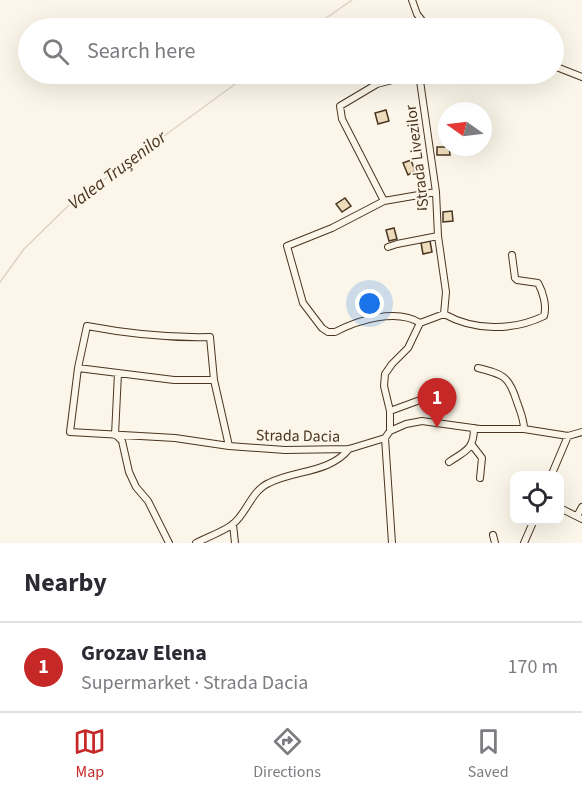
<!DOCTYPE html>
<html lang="en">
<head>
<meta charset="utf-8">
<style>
	:root { --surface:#fff; --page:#f7f7f7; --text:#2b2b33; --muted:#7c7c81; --line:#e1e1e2; --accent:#c62828 }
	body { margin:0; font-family:"Source Sans 3",sans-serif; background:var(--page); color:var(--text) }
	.controls { position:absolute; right:18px; bottom:18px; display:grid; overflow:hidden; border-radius:12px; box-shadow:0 6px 24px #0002 }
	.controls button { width:54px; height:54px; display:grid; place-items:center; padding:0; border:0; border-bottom:2px solid var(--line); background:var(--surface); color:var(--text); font:30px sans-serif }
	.compass { position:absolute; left:438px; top:102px; width:54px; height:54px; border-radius:50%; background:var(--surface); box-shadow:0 6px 24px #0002; rotate:284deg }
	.you { position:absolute; left:370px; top:304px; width:21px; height:21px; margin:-15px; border:4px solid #fff; border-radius:50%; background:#1a73e8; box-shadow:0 0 0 9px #1a73e833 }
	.badge { display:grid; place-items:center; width:39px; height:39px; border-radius:50%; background:var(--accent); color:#fff; font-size:20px; font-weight:700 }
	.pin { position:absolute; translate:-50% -50px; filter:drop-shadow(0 2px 3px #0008) }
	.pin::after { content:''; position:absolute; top:32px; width:21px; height:18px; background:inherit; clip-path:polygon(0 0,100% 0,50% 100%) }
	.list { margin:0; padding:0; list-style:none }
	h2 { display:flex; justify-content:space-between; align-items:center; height:78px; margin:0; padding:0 24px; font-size:26px }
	h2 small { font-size:20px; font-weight:400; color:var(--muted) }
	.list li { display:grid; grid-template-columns:39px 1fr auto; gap:18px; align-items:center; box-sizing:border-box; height:90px; padding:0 24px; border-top:2px solid var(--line) }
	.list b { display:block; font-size:22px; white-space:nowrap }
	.list p { margin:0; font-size:20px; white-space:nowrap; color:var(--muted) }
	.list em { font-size:20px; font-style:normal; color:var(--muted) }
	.icon { flex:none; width:33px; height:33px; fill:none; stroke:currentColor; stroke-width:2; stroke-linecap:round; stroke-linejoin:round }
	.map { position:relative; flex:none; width:582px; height:543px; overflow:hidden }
	.search { position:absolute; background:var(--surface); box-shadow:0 6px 24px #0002; left:18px; right:18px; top:18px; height:66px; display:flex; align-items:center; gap:15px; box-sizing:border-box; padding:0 21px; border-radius:33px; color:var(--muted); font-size:22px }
	.sheet { height:168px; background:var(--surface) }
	nav { display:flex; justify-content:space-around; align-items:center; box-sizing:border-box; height:84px; border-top:2px solid var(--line); background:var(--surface); font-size:16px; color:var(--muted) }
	nav a { display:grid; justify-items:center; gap:3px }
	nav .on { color:var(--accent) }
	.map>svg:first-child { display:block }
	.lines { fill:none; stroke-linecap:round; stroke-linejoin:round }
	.stream { stroke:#dcd4c6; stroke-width:1.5 }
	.building { fill:#ecdcbc; stroke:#4a3520; stroke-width:1.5 }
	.minor-casing { stroke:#4a3520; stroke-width:8 }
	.minor { stroke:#fbf6e9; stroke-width:6 }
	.labels { text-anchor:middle; stroke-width:4.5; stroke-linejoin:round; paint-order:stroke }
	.street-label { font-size:16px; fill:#4a3520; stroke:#fbf6e9 }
	.water-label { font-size:18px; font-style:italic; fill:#4a3520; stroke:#fbf6e9 }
</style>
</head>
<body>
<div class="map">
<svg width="582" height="543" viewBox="0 0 582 543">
	<rect width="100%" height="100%" fill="#fbf6e9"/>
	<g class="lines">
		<path class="stream" d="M312,28l40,-28
			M0,282l24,-33 44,-43 181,-132"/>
	</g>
	<path class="building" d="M386,110l3,11 -11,3 -3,-11z
		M437,147h12l1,8h-13z
		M411,160l4,11 -7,4 -5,-12z
		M418,197h9l-1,12h-8z
		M345,198l6,8 -9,6 -6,-8z
		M452,211l1,10 -10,1v-10z
		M394,228l3,11 -8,2 -3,-11z
		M430,241l2,11 -9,2 -2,-11z"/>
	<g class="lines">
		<defs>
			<path id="minor" d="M412,0l5,14 11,14
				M554,66l28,11
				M419,74l17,118 2,44 8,56 -2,22
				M384,201l-42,-82 -2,-13 37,-22 39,-10
				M388,247l9,-3 41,-8
				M444,314c30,17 69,17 100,2 3,-10 -1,-24 -6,-33l-21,-3 -2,-2 -3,-23
				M420,323c-23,-15 -62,-3 -85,9h-7l-6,-4 -19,-25 -16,-57 45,-18 52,-27 52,-9
				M78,368l96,12h40
				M478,368c25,6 31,8 39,34 3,9 7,17 7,27
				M390,411l30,-11
				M390,431v-20l-6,-25 1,-12 7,-10 16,-16 12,-25 24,-9
				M115,435l3,-62
				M116,435l6,6 7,31 7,15 12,14 21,42
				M385,438l7,105
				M472,445l10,13 -2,20
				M229,446l-15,-66 -4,-43c-43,1 -81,-3 -123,-11l-9,42 -8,64 105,6 54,8 56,4 64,-1 36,-11 5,-7 16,-7 16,-3 58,8h44l44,7 14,-4
				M449,462c16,-11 25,-12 25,-34
				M551,476l17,-40
				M560,508l22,11
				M577,516l5,-9
				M233,524l2,19
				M493,535l2,8
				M196,543c11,-6 27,-11 37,-19 14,-11 18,-33 36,-41 26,-13 61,-10 80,-34
				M524,543l10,-23"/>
		</defs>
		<use href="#minor" class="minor-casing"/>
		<use href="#minor" class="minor"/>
	</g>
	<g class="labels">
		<g class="street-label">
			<text transform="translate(416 156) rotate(-97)" y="6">Strada Livezilor</text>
			<text transform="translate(298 435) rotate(1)" y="6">Strada Dacia</text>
		</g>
		<g class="water-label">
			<text transform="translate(117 170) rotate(-37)" y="6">Valea Trușenilor</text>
		</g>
	</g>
</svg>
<div class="controls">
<button><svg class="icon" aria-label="locate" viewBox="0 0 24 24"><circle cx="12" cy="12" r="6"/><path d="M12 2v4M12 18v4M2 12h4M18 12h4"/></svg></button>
</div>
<svg class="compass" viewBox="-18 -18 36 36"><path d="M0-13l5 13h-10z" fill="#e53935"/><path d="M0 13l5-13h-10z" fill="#7c7c81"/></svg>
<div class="you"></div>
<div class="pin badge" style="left:437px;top:428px">1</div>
<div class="search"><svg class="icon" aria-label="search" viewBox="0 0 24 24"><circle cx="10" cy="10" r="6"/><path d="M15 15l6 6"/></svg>Search here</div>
</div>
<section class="sheet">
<h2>Nearby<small></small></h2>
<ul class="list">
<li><span class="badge">1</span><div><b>Grozav Elena</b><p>Supermarket · Strada Dacia</p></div><em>170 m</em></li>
</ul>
</section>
<nav>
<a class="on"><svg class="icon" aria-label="map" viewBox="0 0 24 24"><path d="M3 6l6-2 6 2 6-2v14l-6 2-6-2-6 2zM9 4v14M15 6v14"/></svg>Map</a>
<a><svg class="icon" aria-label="directions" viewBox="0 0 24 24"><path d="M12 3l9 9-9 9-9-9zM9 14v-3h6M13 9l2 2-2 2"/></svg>Directions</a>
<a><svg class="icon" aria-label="saved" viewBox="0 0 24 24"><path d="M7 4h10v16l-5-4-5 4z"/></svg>Saved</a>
</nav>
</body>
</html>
